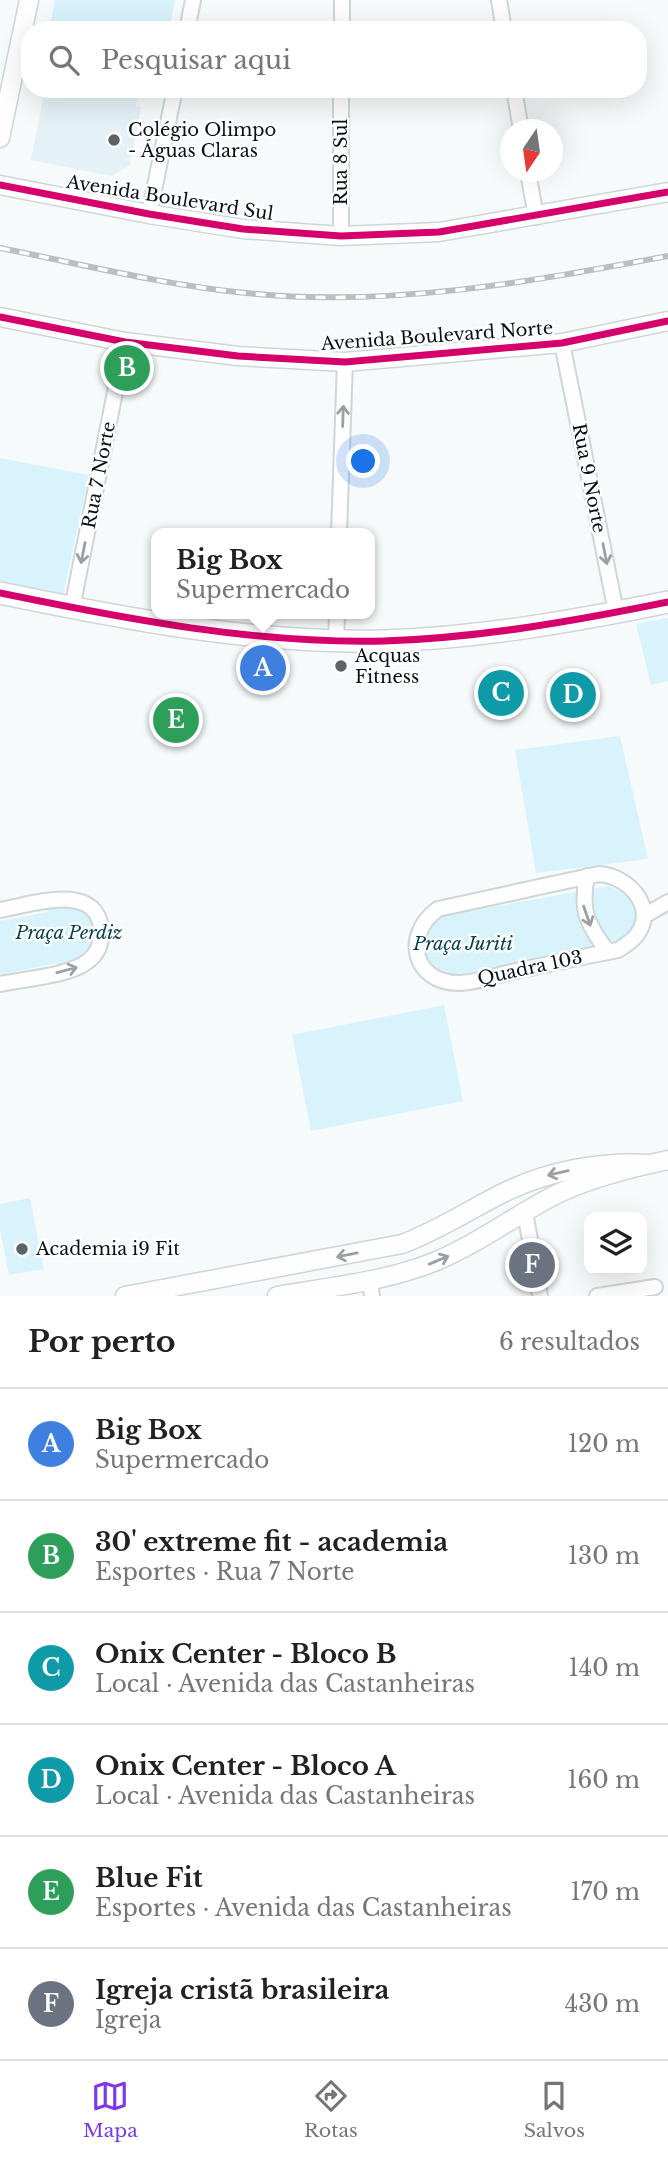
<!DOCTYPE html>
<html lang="pt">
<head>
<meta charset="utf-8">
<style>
	:root { --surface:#fff; --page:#f2f2f2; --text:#222; --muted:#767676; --line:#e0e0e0; --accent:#7c3aed }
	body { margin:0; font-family:"Libre Baskerville",serif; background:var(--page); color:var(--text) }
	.controls { position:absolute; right:21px; bottom:21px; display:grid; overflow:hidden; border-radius:14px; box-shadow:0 7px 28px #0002 }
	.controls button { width:63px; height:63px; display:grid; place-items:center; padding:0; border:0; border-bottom:2px solid var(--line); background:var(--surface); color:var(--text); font:35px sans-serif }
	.compass { position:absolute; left:500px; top:119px; width:63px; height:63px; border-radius:50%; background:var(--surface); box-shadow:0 7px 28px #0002; rotate:193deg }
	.you { position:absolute; left:364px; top:462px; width:24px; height:24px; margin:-18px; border:5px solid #fff; border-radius:50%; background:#1a73e8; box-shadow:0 0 0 10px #1a73e833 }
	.badge { display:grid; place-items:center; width:46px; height:46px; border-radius:50%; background:var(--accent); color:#fff; font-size:23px; font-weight:700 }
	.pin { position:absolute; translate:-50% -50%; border:4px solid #fff; box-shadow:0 2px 7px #0006 }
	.popup { position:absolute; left:151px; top:528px; width:224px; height:91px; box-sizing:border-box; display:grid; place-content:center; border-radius:14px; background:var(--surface); filter:drop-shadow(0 2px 5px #0005); font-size:23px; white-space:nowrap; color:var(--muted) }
	.popup b { font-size:26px; color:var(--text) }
	.popup::after { content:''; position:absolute; left:50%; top:100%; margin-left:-14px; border:14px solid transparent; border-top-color:var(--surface) }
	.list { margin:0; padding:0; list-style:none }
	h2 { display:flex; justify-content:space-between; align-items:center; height:91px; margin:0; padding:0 28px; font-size:30px }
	h2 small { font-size:23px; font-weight:400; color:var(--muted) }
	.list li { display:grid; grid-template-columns:46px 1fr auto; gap:21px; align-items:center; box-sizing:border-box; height:112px; padding:0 28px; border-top:2px solid var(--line) }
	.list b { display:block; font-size:26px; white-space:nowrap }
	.list p { margin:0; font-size:23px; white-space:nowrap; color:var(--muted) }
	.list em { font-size:23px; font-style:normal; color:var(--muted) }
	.icon { flex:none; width:38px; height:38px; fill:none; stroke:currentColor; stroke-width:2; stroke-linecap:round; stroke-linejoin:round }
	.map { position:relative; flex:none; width:668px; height:1296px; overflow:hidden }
	.search { position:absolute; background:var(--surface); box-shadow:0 7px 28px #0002; left:21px; right:21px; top:21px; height:77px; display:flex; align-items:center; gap:18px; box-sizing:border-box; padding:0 24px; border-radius:28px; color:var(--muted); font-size:26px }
	.sheet { height:763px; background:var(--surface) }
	nav { display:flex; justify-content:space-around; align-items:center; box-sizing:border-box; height:98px; border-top:2px solid var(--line); background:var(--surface); font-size:19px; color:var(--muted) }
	nav a { display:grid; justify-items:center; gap:4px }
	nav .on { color:var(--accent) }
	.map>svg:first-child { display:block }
	.built { fill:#e4f1f6 }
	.green { fill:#d8f3fc }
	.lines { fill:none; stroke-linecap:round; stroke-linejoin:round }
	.minor-casing { stroke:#ced6d8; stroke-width:18 }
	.tertiary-casing { stroke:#ced6d8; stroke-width:21 }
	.secondary-casing { stroke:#ced6d8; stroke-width:24 }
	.minor { stroke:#fefefe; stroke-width:14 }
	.tertiary { stroke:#fefefe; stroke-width:18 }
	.secondary { stroke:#fefefe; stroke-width:21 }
	.rail-casing { stroke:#bcbdbe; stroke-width:6 }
	.rail { stroke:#fff; stroke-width:3.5; stroke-dasharray:10; stroke-linecap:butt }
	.cycleway-casing { stroke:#fff; stroke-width:11 }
	.cycleway { stroke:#d6006c; stroke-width:7 }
	.oneway { stroke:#9ba0a1 }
	.poi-dot { fill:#5b6366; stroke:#fff; stroke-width:2.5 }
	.labels { text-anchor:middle; stroke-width:5; stroke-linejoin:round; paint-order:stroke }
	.poi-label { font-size:18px; fill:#071216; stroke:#fff; text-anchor:start }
	.street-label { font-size:18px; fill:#071216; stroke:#fff }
	.park-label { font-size:18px; font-style:italic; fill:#064252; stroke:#fff }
</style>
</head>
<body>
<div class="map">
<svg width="668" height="1296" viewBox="0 0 668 1296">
	<rect width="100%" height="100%" fill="#f7fafb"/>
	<path class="built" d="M45,89h94l-3,17 5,1 -11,58 -18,11 -81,-16z"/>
	<path class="green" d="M55,0h120l-6,30h-120z
		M0,458l89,17 -26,119 -63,-13z
		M668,618v63l-17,4 -15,-61z
		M620,736l28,123 -112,14 -21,-123z
		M609,886c17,7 40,26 23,46 -4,5 -11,10 -16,15l-155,30c-18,-2 -43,-13 -39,-36 1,-7 7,-14 11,-21l14,-5z
		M45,902l47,5 4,45 -36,20 -3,-9 -57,12v-54l47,-9z
		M444,1005l19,96 -152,30 -19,-96z
		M30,1198l14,71 -35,6 -9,-46v-25z"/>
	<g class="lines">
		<defs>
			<path id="minor" d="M499,0l5,30
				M187,30l6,-30
				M342,30v-30
				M514,89l7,41
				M528,172l8,45
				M149,214l26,-125
				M341,236v-147
				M562,343l54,269
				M339,533l6,-171
				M72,608l53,-266
				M336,641l1,-27
				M599,874c30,2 59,34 37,62 -5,6 -12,10 -18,14 -37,7 -74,15 -111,23 -16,4 -33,10 -48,10 -46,0 -57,-48 -21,-74z
				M587,876c-7,35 0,48 21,76
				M0,910c30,-5 95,-29 101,18 1,13 -2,25 -13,33 -18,15 -65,18 -88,23
				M644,916l24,-14
				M525,1212l15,84
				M370,1281l2,15
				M597,1296l58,-9"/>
			<path id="tertiary" d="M0,138l29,-138
				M0,185l149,29 94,15 98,7 98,-4 229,-40
				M0,317l125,25 113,14 107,6 217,-19 106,-22
				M125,1296l277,-52c35,-13 67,-34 101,-51 44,-22 97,-32 147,-29
				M277,1296c52,-9 107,-14 157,-34 41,-17 78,-44 117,-65 35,-18 78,-29 117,-37"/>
			<path id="secondary" d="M0,593c126,26 255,51 384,48 95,-3 191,-20 284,-39"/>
		</defs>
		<use href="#minor" class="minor-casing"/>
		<use href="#tertiary" class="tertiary-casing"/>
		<use href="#secondary" class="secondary-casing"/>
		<use href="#minor" class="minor"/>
		<use href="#tertiary" class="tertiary"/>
		<use href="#secondary" class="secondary"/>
		<defs>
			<path id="rail" d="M0,248c81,16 163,37 246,45 141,15 283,-11 422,-37"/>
		</defs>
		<use href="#rail" class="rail-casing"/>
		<use href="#rail" class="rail"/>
		<defs>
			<path id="cycleway" d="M0,185l149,29 94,15 98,7 98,-4 229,-40
				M0,317l125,25 113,14 107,6 217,-19 106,-22
				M0,593c126,26 255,51 384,48 95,-3 191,-20 284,-39"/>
		</defs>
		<use href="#cycleway" class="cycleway-casing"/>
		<use href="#cycleway" class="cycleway"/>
	</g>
	<defs><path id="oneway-shaft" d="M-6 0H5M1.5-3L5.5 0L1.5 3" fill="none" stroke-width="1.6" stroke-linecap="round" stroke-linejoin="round" transform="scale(1.75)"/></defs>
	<g class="oneway">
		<use href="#oneway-shaft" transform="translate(343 416) rotate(-88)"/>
		<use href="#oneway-shaft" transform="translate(83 553) rotate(101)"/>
		<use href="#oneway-shaft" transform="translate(605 554) rotate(79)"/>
		<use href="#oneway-shaft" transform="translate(587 916) rotate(71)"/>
		<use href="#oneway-shaft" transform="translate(67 970) rotate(-15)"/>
		<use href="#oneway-shaft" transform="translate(558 1173) rotate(167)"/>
		<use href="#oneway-shaft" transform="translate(347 1255) rotate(169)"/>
		<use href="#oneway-shaft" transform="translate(439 1260) rotate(-23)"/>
	</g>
	<g class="poi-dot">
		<circle cx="114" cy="140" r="7"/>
		<circle cx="341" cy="666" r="7"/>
		<circle cx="22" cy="1249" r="7"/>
	</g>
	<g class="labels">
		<g class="poi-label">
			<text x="128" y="136">Colégio Olimpo<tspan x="128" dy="21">- Águas Claras</tspan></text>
			<text x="355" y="662">Acquas<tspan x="355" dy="21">Fitness</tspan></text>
			<text x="36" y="1255">Academia i9 Fit</text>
		</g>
		<g class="street-label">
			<text transform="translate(341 162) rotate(-90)" y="6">Rua 8 Sul</text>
			<text transform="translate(170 198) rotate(9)" y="6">Avenida Boulevard Sul</text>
			<text transform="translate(437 336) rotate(-4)" y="6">Avenida Boulevard Norte</text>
			<text transform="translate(99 475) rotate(-79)" y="6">Rua 7 Norte</text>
			<text transform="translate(589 478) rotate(79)" y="6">Rua 9 Norte</text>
			<text transform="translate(530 968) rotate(-12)" y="6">Quadra 103</text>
		</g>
		<g class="park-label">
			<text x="69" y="939">Praça Perdiz</text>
			<text x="463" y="950">Praça Juriti</text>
		</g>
	</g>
</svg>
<div class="controls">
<button><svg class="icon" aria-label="layers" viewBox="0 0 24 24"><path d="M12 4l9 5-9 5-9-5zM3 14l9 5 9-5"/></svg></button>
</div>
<svg class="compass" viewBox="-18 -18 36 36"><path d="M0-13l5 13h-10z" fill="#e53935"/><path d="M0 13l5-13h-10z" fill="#767676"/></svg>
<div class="you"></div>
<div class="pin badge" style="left:263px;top:668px;background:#3f7fe0">A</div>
<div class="popup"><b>Big Box</b>Supermercado</div>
<div class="pin badge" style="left:127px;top:368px;background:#2e9e5b">B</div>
<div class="pin badge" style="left:501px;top:693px;background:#0f9aa8">C</div>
<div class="pin badge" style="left:573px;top:695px;background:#0f9aa8">D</div>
<div class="pin badge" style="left:176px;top:720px;background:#2e9e5b">E</div>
<div class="pin badge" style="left:532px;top:1265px;background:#6b7280">F</div>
<div class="search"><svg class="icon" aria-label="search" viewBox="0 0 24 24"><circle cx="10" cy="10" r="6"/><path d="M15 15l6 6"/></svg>Pesquisar aqui</div>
</div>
<section class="sheet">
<h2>Por perto<small>6 resultados</small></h2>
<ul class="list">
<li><span class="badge" style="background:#3f7fe0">A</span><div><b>Big Box</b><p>Supermercado</p></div><em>120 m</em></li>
<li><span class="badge" style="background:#2e9e5b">B</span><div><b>30' extreme fit - academia</b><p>Esportes · Rua 7 Norte</p></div><em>130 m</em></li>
<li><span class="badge" style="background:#0f9aa8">C</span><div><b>Onix Center - Bloco B</b><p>Local · Avenida das Castanheiras</p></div><em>140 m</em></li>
<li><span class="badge" style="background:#0f9aa8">D</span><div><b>Onix Center - Bloco A</b><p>Local · Avenida das Castanheiras</p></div><em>160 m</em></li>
<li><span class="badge" style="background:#2e9e5b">E</span><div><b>Blue Fit</b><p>Esportes · Avenida das Castanheiras</p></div><em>170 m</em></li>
<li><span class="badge" style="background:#6b7280">F</span><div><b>Igreja cristã brasileira</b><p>Igreja</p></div><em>430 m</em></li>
</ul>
</section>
<nav>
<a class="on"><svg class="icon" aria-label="map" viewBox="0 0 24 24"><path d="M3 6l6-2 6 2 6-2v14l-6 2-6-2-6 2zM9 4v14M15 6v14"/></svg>Mapa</a>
<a><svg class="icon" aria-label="directions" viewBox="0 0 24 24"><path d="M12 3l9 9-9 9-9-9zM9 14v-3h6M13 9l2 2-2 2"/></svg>Rotas</a>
<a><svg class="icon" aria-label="saved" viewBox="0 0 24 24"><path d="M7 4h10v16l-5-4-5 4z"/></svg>Salvos</a>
</nav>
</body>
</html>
